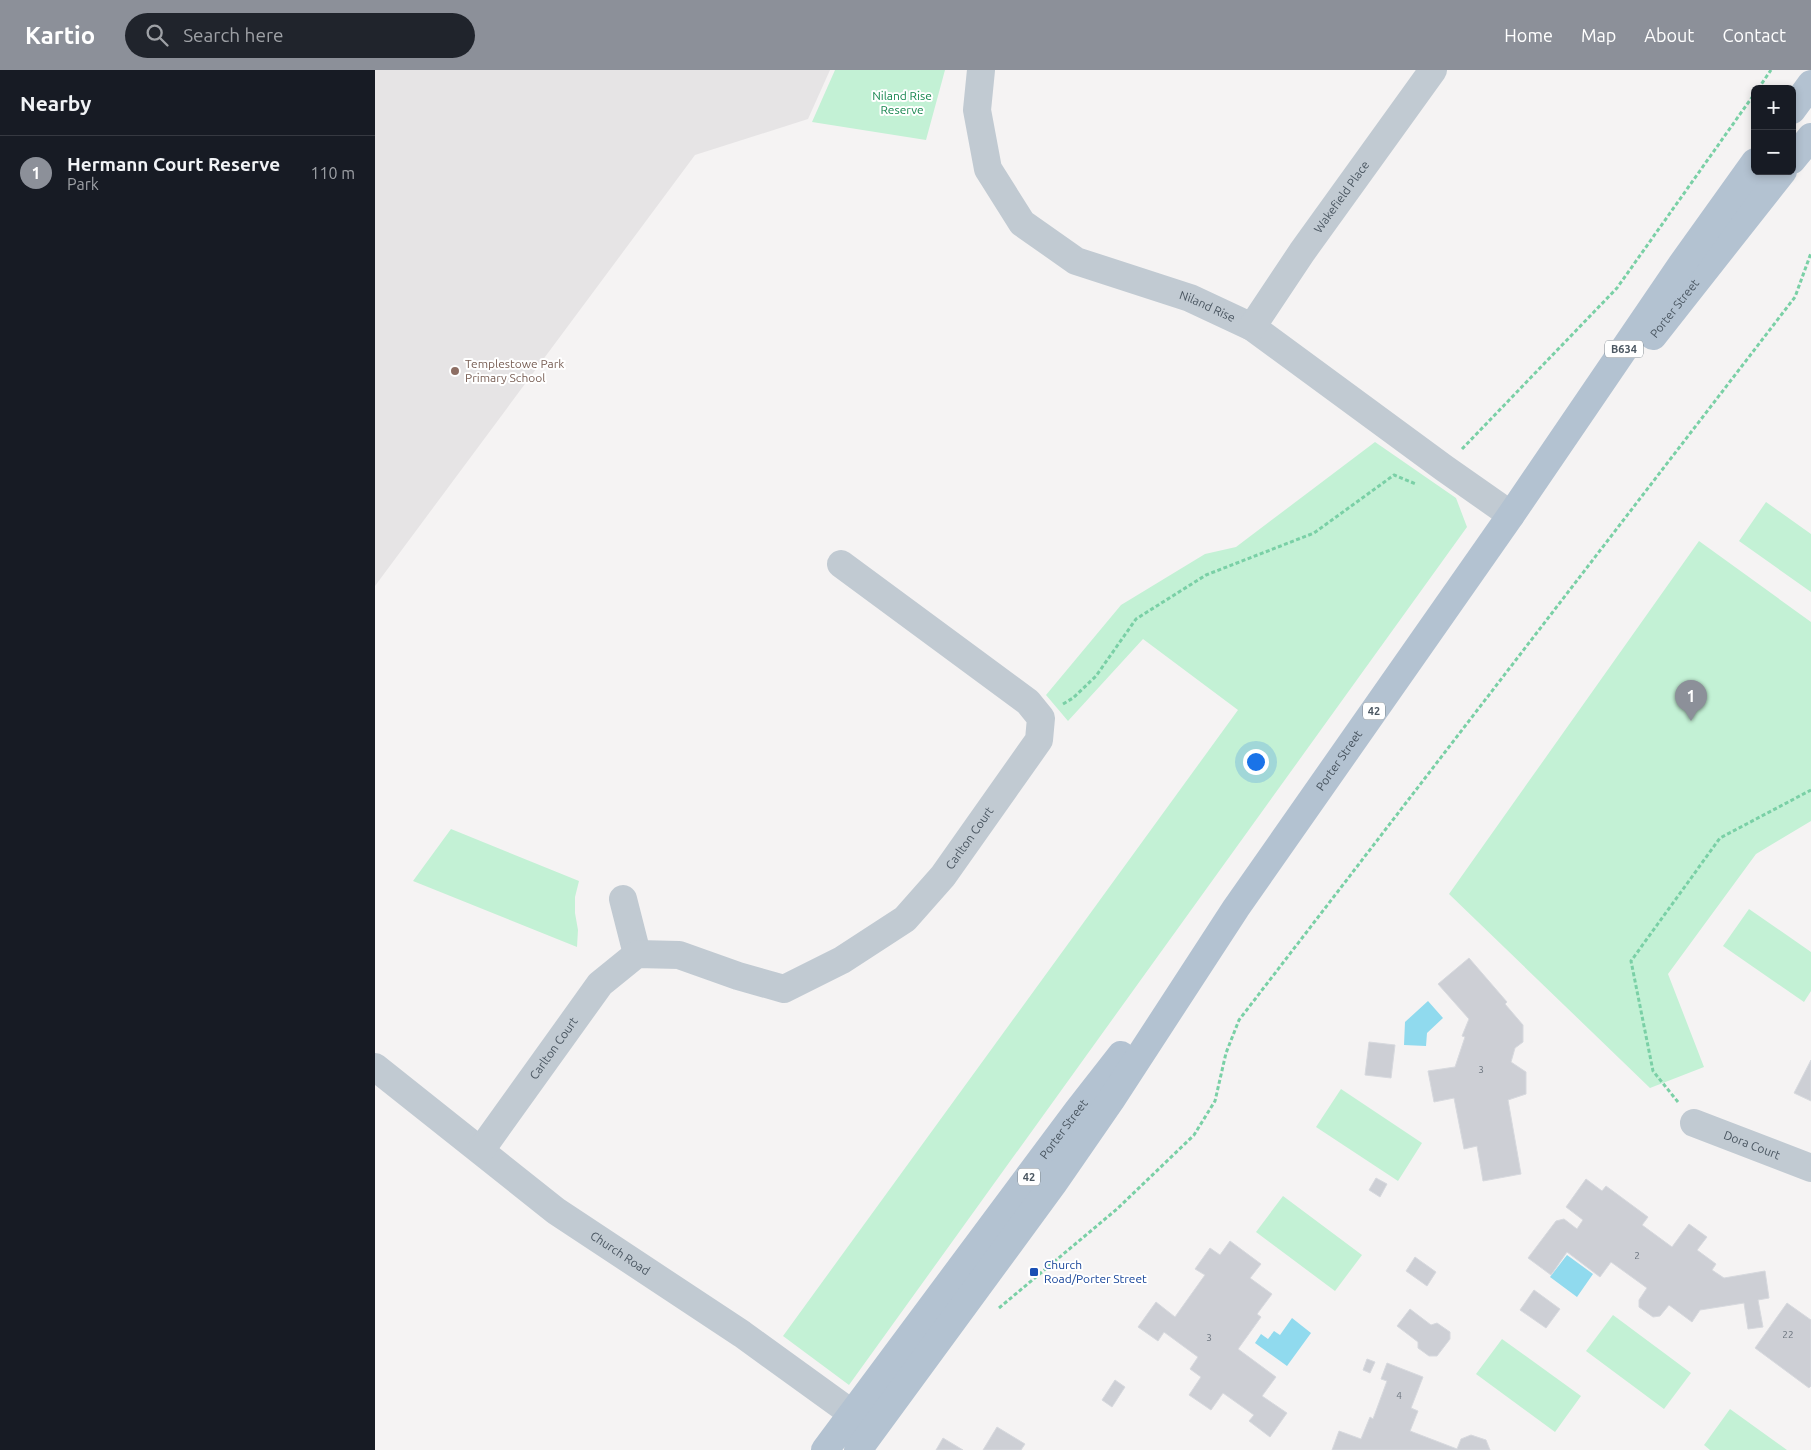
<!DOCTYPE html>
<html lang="en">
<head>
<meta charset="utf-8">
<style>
	:root { --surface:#171b24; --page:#20242c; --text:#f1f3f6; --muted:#9ea1a6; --line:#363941; --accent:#8c9099 }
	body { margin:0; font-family:Ubuntu,sans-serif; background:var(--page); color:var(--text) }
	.controls { position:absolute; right:15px; top:15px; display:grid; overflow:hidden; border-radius:8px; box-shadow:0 2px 8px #0003 }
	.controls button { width:45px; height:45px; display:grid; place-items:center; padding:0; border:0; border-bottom:1px solid var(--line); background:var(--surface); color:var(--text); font:25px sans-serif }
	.you { position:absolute; left:880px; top:691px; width:18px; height:18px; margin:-12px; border:4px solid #fff; border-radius:50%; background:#1a73e8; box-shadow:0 0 0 8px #1a73e833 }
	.badge { display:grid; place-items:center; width:32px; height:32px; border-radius:50%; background:var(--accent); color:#fff; font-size:16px; font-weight:700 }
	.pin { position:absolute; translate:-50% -41px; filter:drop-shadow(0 1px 2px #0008) }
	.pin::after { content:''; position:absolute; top:26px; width:18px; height:15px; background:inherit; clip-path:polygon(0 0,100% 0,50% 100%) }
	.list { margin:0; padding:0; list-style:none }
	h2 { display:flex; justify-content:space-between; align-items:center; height:65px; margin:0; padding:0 20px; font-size:21px }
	h2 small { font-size:16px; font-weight:400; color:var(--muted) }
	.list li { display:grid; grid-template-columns:32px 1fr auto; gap:15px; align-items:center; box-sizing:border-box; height:75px; padding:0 20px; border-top:1px solid var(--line) }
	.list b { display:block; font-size:19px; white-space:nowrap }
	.list p { margin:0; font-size:16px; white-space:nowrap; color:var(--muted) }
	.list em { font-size:16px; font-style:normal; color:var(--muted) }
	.icon { flex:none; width:28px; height:28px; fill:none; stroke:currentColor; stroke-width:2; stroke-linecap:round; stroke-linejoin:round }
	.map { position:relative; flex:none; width:1436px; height:1380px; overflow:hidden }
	header { display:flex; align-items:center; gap:30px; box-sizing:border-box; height:70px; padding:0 25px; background:var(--accent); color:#fff }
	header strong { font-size:24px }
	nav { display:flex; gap:28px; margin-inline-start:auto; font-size:18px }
	.search { width:350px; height:45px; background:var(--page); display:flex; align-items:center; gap:12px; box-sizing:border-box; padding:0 18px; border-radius:28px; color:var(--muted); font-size:19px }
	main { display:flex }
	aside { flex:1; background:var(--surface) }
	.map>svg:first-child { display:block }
	.education { fill:#e6e4e5 }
	.green { fill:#c3f1d5 }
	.water { fill:#90daee }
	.building { fill:#cdcfd5; stroke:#d7d9de }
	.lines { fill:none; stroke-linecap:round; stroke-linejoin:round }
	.path { stroke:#7ad0a6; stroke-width:3; stroke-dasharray:4 2.5; stroke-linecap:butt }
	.minor { stroke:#c1cad2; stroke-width:28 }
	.major { stroke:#b3c2d1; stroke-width:28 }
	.education-dot { fill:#8d6e63; stroke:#fff; stroke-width:2 }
	.transit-dot { fill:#1a4fb4; stroke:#fff; stroke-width:2 }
	.labels { text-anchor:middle; stroke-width:4; stroke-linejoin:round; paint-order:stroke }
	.number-label { font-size:10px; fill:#6b747e }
	.shield { fill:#fff; stroke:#808990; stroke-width:1 }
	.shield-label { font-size:11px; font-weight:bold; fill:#4a5661 }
	.park-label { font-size:12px; fill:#17864f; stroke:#fff }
	.street-label { font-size:12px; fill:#4a5661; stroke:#fff }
	.education-label { font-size:12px; fill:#785e54; stroke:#fff; text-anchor:start }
	.transit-label { font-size:12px; fill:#164399; stroke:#fff; text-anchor:start }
</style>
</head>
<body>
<header>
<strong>Kartio</strong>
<div class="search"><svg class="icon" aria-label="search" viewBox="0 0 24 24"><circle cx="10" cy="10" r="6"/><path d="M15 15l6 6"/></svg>Search here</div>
<nav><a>Home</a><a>Map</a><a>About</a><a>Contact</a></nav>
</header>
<main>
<aside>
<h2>Nearby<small></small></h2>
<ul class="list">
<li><span class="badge">1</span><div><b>Hermann Court Reserve</b><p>Park</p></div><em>110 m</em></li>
</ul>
</aside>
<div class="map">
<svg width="1436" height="1380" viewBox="0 0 1436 1380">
	<rect width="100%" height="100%" fill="#f5f3f3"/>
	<path class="education" d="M0,0h455l-22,49 -113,36 -320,431z"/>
	<path class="green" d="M460,0h110l-19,70 -114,-18z
		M1000,372l81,56 11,29 -618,858 -66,-49 455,-626 -95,-71 -75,82 -22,-26 75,-90 84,-51 31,-7z
		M1391,432l45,32v58l-72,-51z
		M1324,471l112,81v199l-55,33 -88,120 36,93 -54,21 -201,-194z
		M76,759l128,52 -4,16v16l3,17 -1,17 -164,-66z
		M1374,839l62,43v39l-7,11 -81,-56z
		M966,1019l81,54 -24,38 -82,-54z
		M908,1126l79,59 -27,36 -79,-59z
		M1238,1245l78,58 -27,36 -78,-58z
		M1127,1269l79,57 -26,36 -79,-58z
		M1355,1339l57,41h-77l-6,-5z"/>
	<path class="water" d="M1053,931l15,17 -16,15 -1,13 -22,-1 1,-23z
		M1192,1185l26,19 -16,23 -27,-20z
		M917,1248l19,15 -24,33 -32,-23 6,-9 7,5 6,-8 6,4z"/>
	<path class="building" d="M1094,888l38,44 -2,2 18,21v17l-8,6 -4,14 15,10v22l-18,6 13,74 -38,7 -6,-35 -13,3 -10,-51 -20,4 -6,-31 27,-4 10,-30 -3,-1 7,-17 -31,-35z
		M994,972l26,3 -4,33 -26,-3z
		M1436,990v41l-17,-8z
		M1001,1108l11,6 -7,13 -11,-7z
		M1211,1109l16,12 4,-5 42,31 -6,8 30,22 17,-23 18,13 -10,13 19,14 -4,6 12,8 41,-7 4,27 -11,2 5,27 -15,2 -4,-26 -44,7 -8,12 -23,-17 -9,11 -7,1 -14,-10v-7l8,-12 -36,-26 -11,15 -33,-25 -16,23 -23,-17 28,-37 8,-2 13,10 6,-9 -17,-13z
		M855,1171l31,23 -11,14 22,16 -15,20 4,3 -23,32 38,28 -14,19 25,17 -17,24 -21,-16 5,-6 -31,-22 -12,17 -22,-15 12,-18 -11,-8 8,-12 -34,-25 -6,9 -20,-14 18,-25 19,15 30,-42 -10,-6 15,-21 10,7z
		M1040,1187l21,15 -9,14 -21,-15z
		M1159,1220l26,19 -14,19 -26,-18z
		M1412,1233l24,17v66l-2,2 -54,-40z
		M1035,1239l21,16 6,-2 13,9v7l-13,17h-8l-11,-8v-6l-21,-16z
		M992,1289l8,3 -5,11 -7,-3z
		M1012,1293l36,14 -12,31 7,3 -8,20 47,18 4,-10 10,-4 15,5 4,10h-158l7,-19 22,8 9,-22 3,2 14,-38 -6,-2z
		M740,1310l10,7 -13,20 -10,-7z
		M622,1357l28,17 -4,6h-38z
		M568,1368l20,12h-27z"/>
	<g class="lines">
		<path class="path" d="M1383,19l13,-19
			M1087,379l155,-161 138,-195
			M688,634l10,-6 23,-22 40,-57 70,-44 108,-42 80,-58 22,9
			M1303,1032l-25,-31 -22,-110 89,-123 91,-48
			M624,1238l118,-99 77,-74 21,-34 11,-48 13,-33 556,-723 16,-44"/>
		<g class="minor">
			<path id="s1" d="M606,0l-4,40 11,59 34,54 54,38 114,37 62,29 192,141 67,47"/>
			<path id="s2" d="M877,257l50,-75 131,-182"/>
			<path d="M248,829l14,55"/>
			<path id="s3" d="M0,997l181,144 186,123 130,94"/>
			<path id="s4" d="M1319,1053l117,45"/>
			<path id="s5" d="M106,1080l119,-166 37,-30 42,1 59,21 46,13 58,-29 63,-41 38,-43 96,-136 2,-22 -13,-16 -187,-138"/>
		</g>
		<g class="major">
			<path d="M1417,40l19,-26"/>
			<path d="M1417,90l19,-23"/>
			<path id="s6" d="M1278,266l130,-165"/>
			<path id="s7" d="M450,1380l253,-340 43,-55"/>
			<path id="s8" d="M483,1380l195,-266 58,-84 125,-192 275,-393 171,-251 73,-102"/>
		</g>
	</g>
	<circle class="education-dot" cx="80" cy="301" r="5"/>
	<rect class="transit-dot" x="654" y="1197" width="10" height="10" rx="2.5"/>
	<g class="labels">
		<g class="number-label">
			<text x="1106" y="1003">3</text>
			<text x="1262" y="1189">2</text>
			<text x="1413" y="1268">22</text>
			<text x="834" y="1271">3</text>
			<text x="1024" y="1329">4</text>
		</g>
		<g class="shield">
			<rect x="1230" y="270.5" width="38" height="17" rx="4"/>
			<rect x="988" y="632.5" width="22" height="17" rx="4"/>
			<rect x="643" y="1098.5" width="22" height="17" rx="4"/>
		</g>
		<g class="shield-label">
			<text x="1249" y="283">B634</text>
			<text x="999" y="645">42</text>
			<text x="654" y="1111">42</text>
		</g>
		<g class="park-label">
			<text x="527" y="30">Niland Rise<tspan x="527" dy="14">Reserve</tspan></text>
		</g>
		<g class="street-label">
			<text dy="4" stroke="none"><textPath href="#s2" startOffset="158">Wakefield Place</textPath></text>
			<text dy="4" stroke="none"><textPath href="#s1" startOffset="369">Niland Rise</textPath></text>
			<text dy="4" stroke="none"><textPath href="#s6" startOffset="35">Porter Street</textPath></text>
			<text dy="4" stroke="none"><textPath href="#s8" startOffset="841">Porter Street</textPath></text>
			<text dy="4" stroke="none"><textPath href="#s5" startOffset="648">Carlton Court</textPath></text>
			<text dy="4" stroke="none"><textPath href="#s5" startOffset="125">Carlton Court</textPath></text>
			<text dy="4" stroke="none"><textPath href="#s7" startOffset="400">Porter Street</textPath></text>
			<text dy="4" stroke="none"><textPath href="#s4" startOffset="62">Dora Court</textPath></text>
			<text dy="4" stroke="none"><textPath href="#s3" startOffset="308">Church Road</textPath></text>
		</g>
		<g class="education-label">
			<text x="90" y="298">Templestowe Park<tspan x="90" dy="14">Primary School</tspan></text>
		</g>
		<g class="transit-label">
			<text x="669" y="1199">Church<tspan x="669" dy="14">Road/Porter Street</tspan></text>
		</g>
	</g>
</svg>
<div class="controls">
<button>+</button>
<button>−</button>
</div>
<div class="you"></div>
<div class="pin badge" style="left:1316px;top:651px">1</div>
</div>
</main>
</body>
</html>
